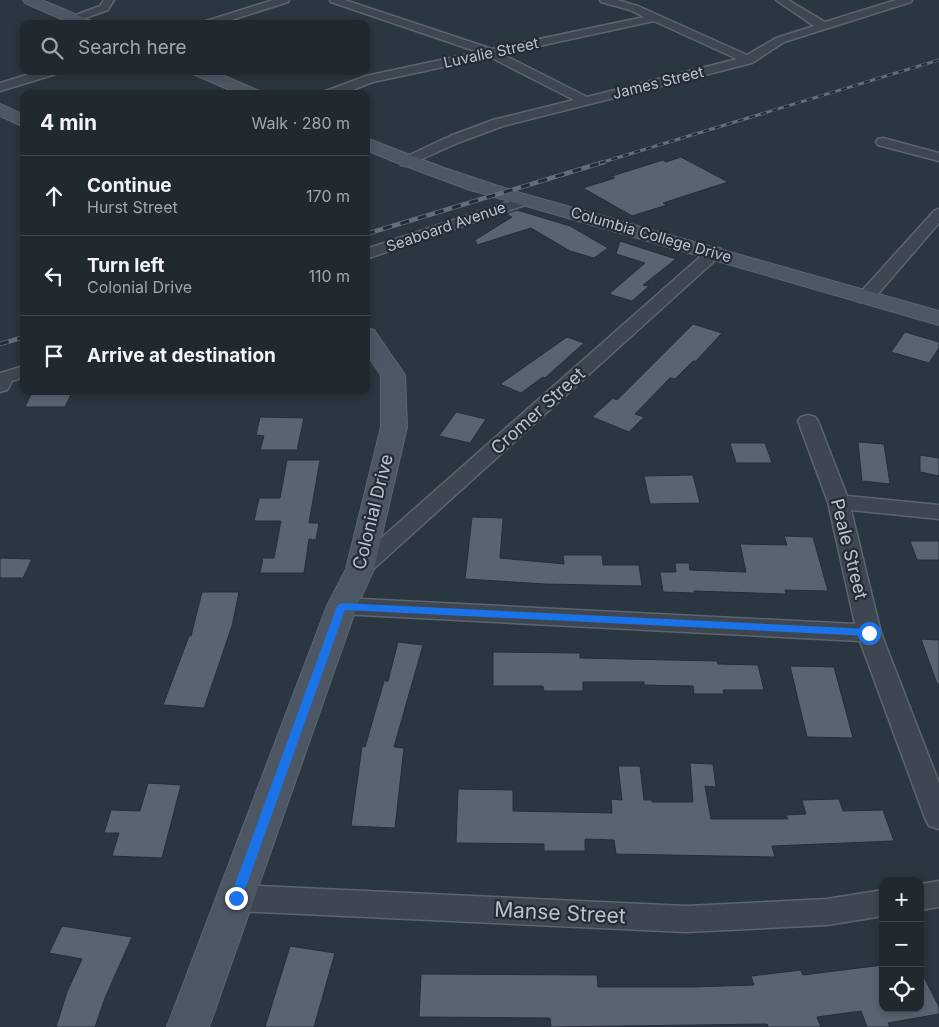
<!DOCTYPE html>
<html lang="en">
<head>
<meta charset="utf-8">
<style>
	:root { --surface:#202830; --page:#2d343c; --text:#f1f3f6; --muted:#a2a6ab; --line:#3d444c }
	body { margin:0; font-family:Inter,sans-serif; background:var(--page); color:var(--text) }
	.controls { position:absolute; right:15px; bottom:15px; display:grid; overflow:hidden; border-radius:10px; box-shadow:0 2px 8px #0003 }
	.controls button { width:45px; height:45px; display:grid; place-items:center; padding:0; border:0; border-bottom:1px solid var(--line); background:var(--surface); color:var(--text); font:25px sans-serif }
	.stop { position:absolute; width:15px; height:15px; margin:-11px; border:4px solid #1a73e8; border-radius:50%; background:#fff }
	.stop.end { background:#1a73e8; border-color:#fff; box-shadow:0 1px 5px #0008 }
	.list { margin:0; padding:0; list-style:none }
	h2 { display:flex; justify-content:space-between; align-items:center; height:65px; margin:0; padding:0 20px; font-size:21px }
	h2 small { font-size:16px; font-weight:400; color:var(--muted) }
	.list li { display:grid; grid-template-columns:32px 1fr auto; gap:15px; align-items:center; box-sizing:border-box; height:80px; padding:0 20px; border-top:1px solid var(--line) }
	.list b { display:block; font-size:19px; white-space:nowrap }
	.list p { margin:0; font-size:16px; white-space:nowrap; color:var(--muted) }
	.list em { font-size:16px; font-style:normal; color:var(--muted) }
	.icon { flex:none; width:28px; height:28px; fill:none; stroke:currentColor; stroke-width:2; stroke-linecap:round; stroke-linejoin:round }
	.map { position:relative; flex:none; width:939px; height:1027px; overflow:hidden }
	.search { position:absolute; background:var(--surface); box-shadow:0 2px 8px #0003; left:20px; top:20px; width:350px; height:55px; display:flex; align-items:center; gap:12px; box-sizing:border-box; padding:0 18px; border-radius:10px; color:var(--muted); font-size:19px }
	.panel { position:absolute; background:var(--surface); box-shadow:0 2px 8px #0003; left:20px; top:90px; width:350px; height:305px; border-radius:10px }
	.map>svg:first-child { display:block }
	.building { fill:#596470; stroke:#252e38 }
	.lines { fill:none; stroke-linecap:round; stroke-linejoin:round }
	.street-casing { stroke:#5c656e; stroke-width:3 }
	.secondary-casing { stroke:#5c656e; stroke-width:2 }
	.street { fill:#3e4751; fill-rule:evenodd }
	.secondary { fill:#4d5763; fill-rule:evenodd }
	.rail-far1-casing { stroke:#636e79; stroke-width:3 }
	.rail-casing { stroke:#636e79; stroke-width:4.5 }
	.rail-far1 { stroke:#232c36; stroke-width:2; stroke-dasharray:6; stroke-linecap:butt }
	.rail { stroke:#232c36; stroke-width:3; stroke-dasharray:9; stroke-linecap:butt }
	.route { fill:#1a73e8 }
	.labels { text-anchor:middle; stroke-width:4.5; stroke-linejoin:round; paint-order:stroke }
	.far-street-label { font-size:15px; fill:#bbc2cb; stroke:#232c36 }
	.street-label { font-size:18px; fill:#bbc2cb; stroke:#232c36 }
	.near-street-label { font-size:21px; fill:#bbc2cb; stroke:#232c36 }
</style>
</head>
<body>
<div class="map">
<svg width="939" height="1027" viewBox="0 0 939 1027">
	<rect width="100%" height="100%" fill="#2a3640"/>
	<path class="building" d="M681,157l47,25 -65,21 4,2 -35,11 -49,-28 32,-10 -3,-2 51,-16 3,2z
		M517,210l53,16 38,22 -14,10 -24,-7 -39,-23 -54,17 -2,-5 37,-23 -6,-3z
		M620,241l56,18 -33,26 6,1 -17,15 -23,-7 36,-31 -29,-9z
		M693,324l29,9 -26,28h-3l-18,18 -5,-1 -35,36 9,3 -15,15 -37,-15 21,-19 4,2z
		M905,332l34,10v6l-10,15 -38,-11z
		M567,337l17,6 -39,35 -2,-1 -22,16 -21,-9z
		M32,392h40l-7,15h-40z
		M456,412l30,7 -16,24 -31,-7z
		M260,417l44,1 -7,32h-37l4,-14 -8,-1z
		M858,442l26,2 6,40 -28,-3z
		M730,443h35l7,20h-36z
		M920,455l19,3v18l-19,-4z
		M287,460h33l-11,63h10l-3,17 -7,-1 -5,34h-44l3,-15h11l7,-37h-27l5,-23h21z
		M693,475l7,28 -50,1 -6,-28z
		M472,517l31,1 -3,40 64,6 -1,-9h39l1,10h36l3,21 -97,-2 -80,-5z
		M784,536l29,1 15,54 -43,-1 1,4 -92,-3v2l-31,-1 -3,-20h16l-1,-9h14l1,7 56,2 -6,-28 47,1z
		M910,541h29v19h-22z
		M0,558l32,1 -9,19h-23z
		M202,592h37l-7,34 -28,82 -41,-3 26,-69h2z
		M921,639l18,1v44h-2z
		M398,642l25,3 -29,102 10,1 -9,80 -44,-2 11,-80 3,1 19,-66h4z
		M493,652l87,1v5l137,3 1,3 40,1 6,25h-41l1,4h-30l-1,-8 -49,-1v-3h-61v9h-39l-1,-5h-50z
		M790,666l44,1 19,71 -46,-1z
		M690,763l23,1 3,23 -11,-1 6,33h77l-2,-4 20,-1 -4,-14 37,-1 4,12 40,-1 11,31 -122,5 3,11 -159,-3 -2,-14 -29,-1v12h-41v-7l-88,-1 2,-54 55,1v21l99,2 -1,-14 11,1 -4,-34h22l4,34h8v2h41z
		M148,783l33,2 -19,73 -50,-2 7,-23h-15l7,-23 29,1z
		M62,926l70,11 -27,61 -10,29h-39l11,-35 15,-33 -33,-6z
		M290,946l45,7 -21,74h-49z
		M883,965v43h37v-39l19,38v7l-51,9 2,4h-23l-6,-16 -44,6 4,10h-53l-1,-3 -216,3 -1,-9 -131,-1 2,-43 176,1 1,12h94l62,-2 -3,-9 50,-6 2,5z"/>
	<g class="lines">
		<defs>
			<path id="street" d="M104,0h10l-6,10 -34,12 -6,-3 2,-2 30,-11z
				M273,0h16l-1,2 -69,22h-17l1,-2z
				M330,0h15l147,49 152,-32 -14,-7 -29,-8 -1,-2h17l21,6 109,49 29,-17 38,-12 -38,-26h12l37,22 71,-22h16l-1,2 -127,40 -32,21 -249,63 -43,16 -54,24 -5,-1 -2,-3 2,-3 49,-23 43,-16 81,-20 -84,-43 -117,25 -31,12h-18l2,-3 40,-15 112,-24 -147,-50zM654,21l83,38 -150,38 -85,-43z
				M39,71h19l-2,3 -56,17v-8z
				M883,138l56,15v8l-61,-16 -2,-3 2,-3z
				M526,196l5,1 2,3 -2,3 -165,56v-10z
				M939,209v14l-68,79h-12l-2,-4 2,-4 75,-83z
				M715,247l6,2 2,3 -2,3 -353,319 -8,3 -8,-3 -3,-5 3,-5 357,-315z
				M24,366v11l-12,4 -5,9 -7,2v-19z
				M808,415l7,2 3,4 29,75 92,9v14l-88,-9 30,123 58,150v46l-10,-3 -4,-8 -65,-177 -518,-27 -8,-2 -4,-6 4,-6 8,-2 513,26 -27,-122 -30,-81 3,-4z
				M939,881v26l-19,3v-26z
				M236,885l450,21 141,-7 56,-9v26l-56,9 -141,7 -450,-21 -10,-4 -5,-9 5,-9z"/>
			<path id="secondary" d="M23,0h19l49,21 2,3h-20l-48,-21z
				M191,71h22l46,20 2,3h-22l-46,-20z
				M0,104l24,11v12l-24,-11z
				M366,138l78,30 73,24 422,119v14l-472,-136 -72,-27 -29,-12z
				M366,328l8,2 31,45 2,52 -33,142 -17,37 -148,421h-42l160,-421 19,-37 35,-142v-52l-15,-22z"/>
		</defs>
		<use href="#street" class="street-casing"/>
		<use href="#secondary" class="secondary-casing"/>
		<use href="#street" class="street"/>
		<use href="#secondary" class="secondary"/>
		<defs>
			<path id="rail-far1" d="M600,163l339,-103"/>
			<path id="rail" d="M366,234l238,-72
				M0,344l24,-7"/>
		</defs>
		<use href="#rail-far1" class="rail-far1-casing"/>
		<use href="#rail" class="rail-casing"/>
		<use href="#rail-far1" class="rail-far1"/>
		<use href="#rail" class="rail"/>
	</g>
	<path class="route" d="M342,603l527,26 4,4 -4,3 -524,-26 -103,288 -2,3 -4,2 -4,-2 -2,-3 107,-292z"/>
	<g class="labels">
		<g class="far-street-label">
			<text transform="translate(491 53) rotate(-12)" y="5">Luvalie Street</text>
			<text transform="translate(658 83) rotate(-14)" y="5">James Street</text>
			<text transform="translate(446 227) rotate(-19)" y="5">Seaboard Avenue</text>
			<text transform="translate(651 235) rotate(16)" y="5">Columbia College Drive</text>
		</g>
		<g class="street-label">
			<text transform="translate(538 411) rotate(-42)" y="6">Cromer Street</text>
			<text transform="translate(373 512) rotate(-76)" y="6">Colonial Drive</text>
			<text transform="translate(849 549) rotate(76)" y="6">Peale Street</text>
		</g>
		<g class="near-street-label">
			<text transform="translate(560 913) rotate(3)" y="7">Manse Street</text>
		</g>
	</g>
</svg>
<div class="controls">
<button>+</button>
<button>−</button>
<button><svg class="icon" aria-label="locate" viewBox="0 0 24 24"><circle cx="12" cy="12" r="6"/><path d="M12 2v4M12 18v4M2 12h4M18 12h4"/></svg></button>
</div>
<div class="stop" style="left:869px;top:633px"></div>
<div class="stop end" style="left:236px;top:898px"></div>
<div class="search"><svg class="icon" aria-label="search" viewBox="0 0 24 24"><circle cx="10" cy="10" r="6"/><path d="M15 15l6 6"/></svg>Search here</div>
<section class="panel">
<h2>4 min<small>Walk · 280 m</small></h2>
<ul class="list">
<li><svg class="icon" aria-label="ahead" viewBox="0 0 24 24"><path d="M12 20V5M6 11l6-6 6 6"/></svg><div><b>Continue</b><p>Hurst Street</p></div><em>170 m</em></li>
<li><svg class="icon" aria-label="left" viewBox="0 0 24 24"><path d="M17 20v-9H6M10 6l-5 5 5 5"/></svg><div><b>Turn left</b><p>Colonial Drive</p></div><em>110 m</em></li>
<li><svg class="icon" aria-label="arrive" viewBox="0 0 24 24"><path d="M6 21V4h12l-3 4 3 4H6"/></svg><div><b>Arrive at destination</b></div></li>
</ul>
</section>
</div>
</body>
</html>
